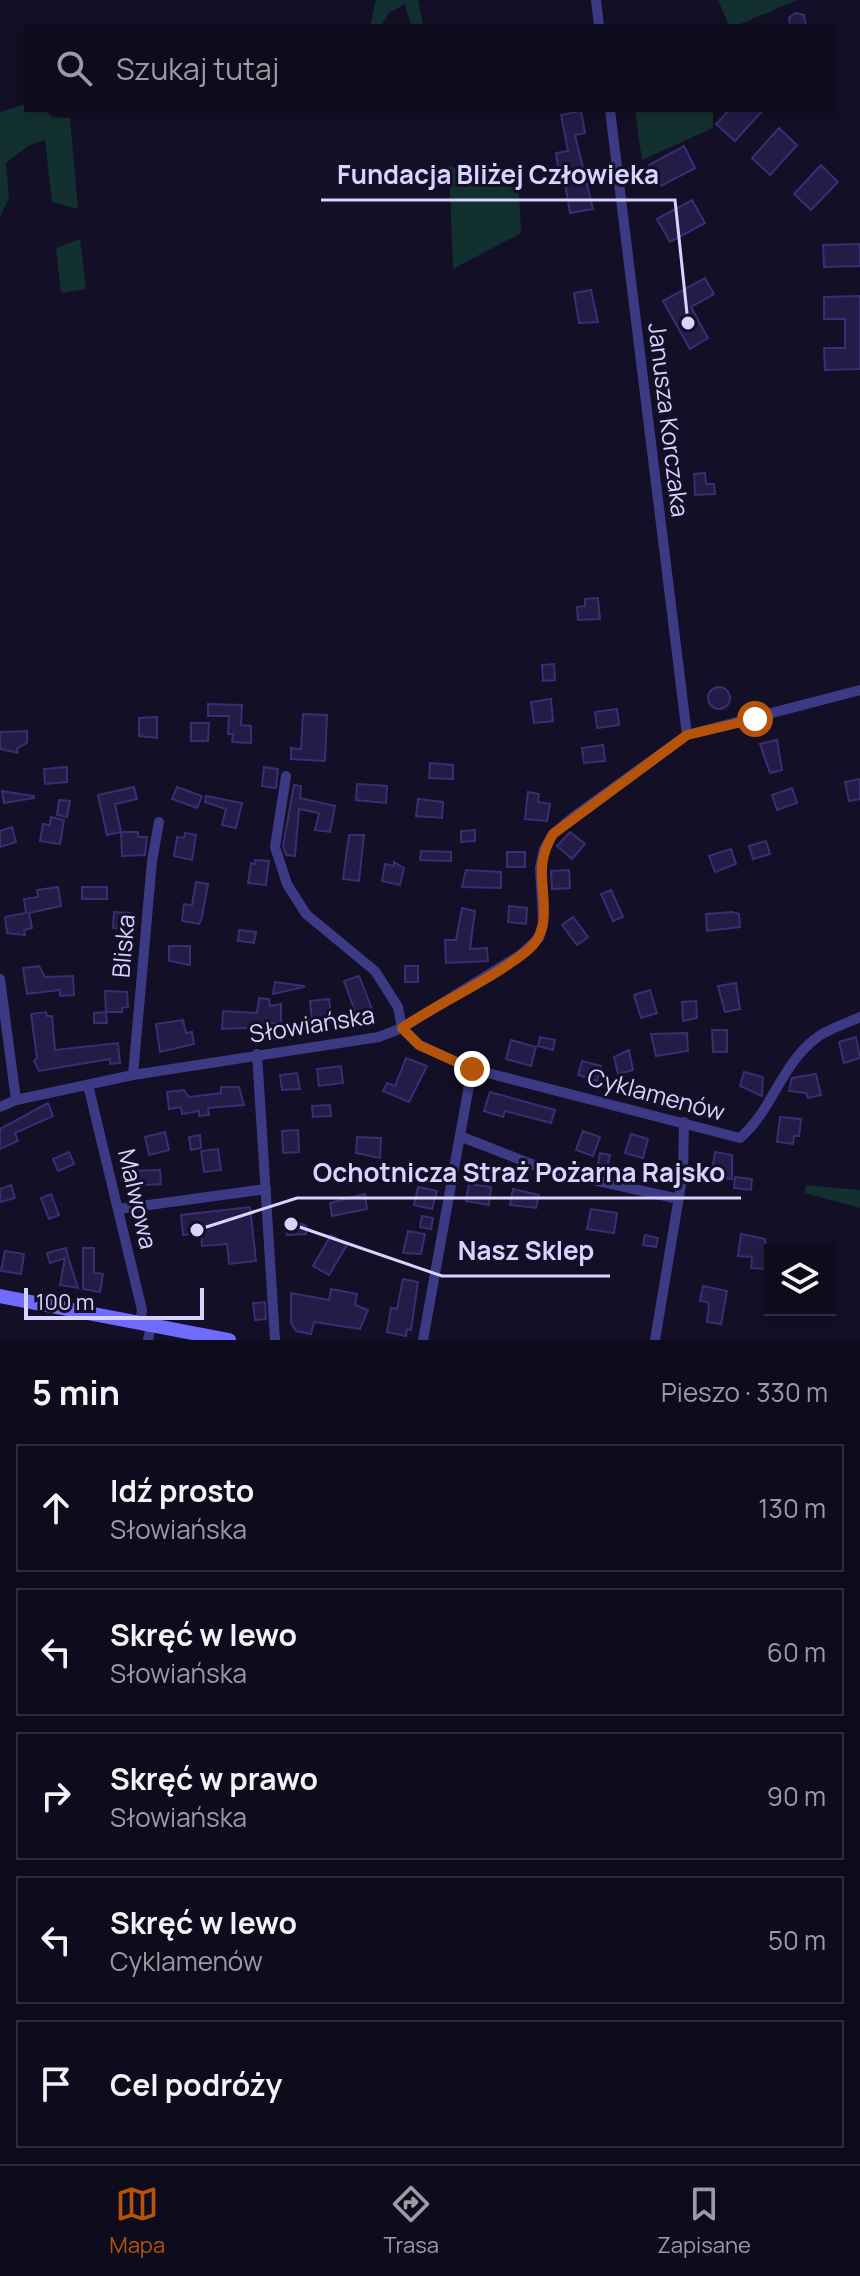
<!DOCTYPE html>
<html lang="pl">
<head>
<meta charset="utf-8">
<style>
	:root { --surface:#0e0b1c; --page:#1c1929; --text:#f1f3f6; --muted:#9b9ba3; --line:#2e2b3b; --accent:#b45309 }
	body { margin:0; font-family:Manrope,sans-serif; background:var(--page); color:var(--text) }
	.controls { position:absolute; right:24px; bottom:24px; display:grid; overflow:hidden; border-radius:0px; box-shadow:0 4px 12px #0003 }
	.controls button { width:72px; height:72px; display:grid; place-items:center; padding:0; border:0; border-bottom:2px solid var(--line); background:var(--surface); color:var(--text); font:40px sans-serif }
	.scale { position:absolute; left:24px; bottom:20px; width:180px; box-sizing:border-box; padding-left:8px; border:4px solid #d9d4ff; border-top:0; font-size:22px; line-height:28px; white-space:nowrap; color:#d9d4ff; -webkit-text-stroke:6px #130f26; paint-order:stroke }
	.stop { position:absolute; width:24px; height:24px; margin:-18px; border:6px solid #b45309; border-radius:50%; background:#fff }
	.stop.end { background:#b45309; border-color:#fff; box-shadow:0 2px 8px #0008 }
	.list { margin:0; padding:0; list-style:none }
	h2 { display:flex; justify-content:space-between; align-items:center; height:104px; margin:0; padding:0 32px; font-size:34px }
	h2 small { font-size:26px; font-weight:400; color:var(--muted) }
	.list li { display:grid; grid-template-columns:52px 1fr auto; gap:24px; align-items:center; box-sizing:border-box; height:128px; margin:0 16px 16px; padding:0 16px; border:2px solid var(--line); border-radius:0px }
	.list b { display:block; font-size:30px; white-space:nowrap }
	.list p { margin:0; font-size:26px; white-space:nowrap; color:var(--muted) }
	.list em { font-size:26px; font-style:normal; color:var(--muted) }
	.icon { flex:none; width:44px; height:44px; fill:none; stroke:currentColor; stroke-width:2; stroke-linecap:round; stroke-linejoin:round }
	.map { position:relative; flex:none; width:860px; height:1340px; overflow:hidden }
	.search { position:absolute; background:var(--surface); box-shadow:0 4px 12px #0003; left:24px; right:24px; top:24px; height:88px; display:flex; align-items:center; gap:20px; box-sizing:border-box; padding:0 28px; border-radius:0px; color:var(--muted); font-size:30px }
	.sheet { height:824px; background:var(--surface) }
	nav { display:flex; justify-content:space-around; align-items:center; box-sizing:border-box; height:112px; border-top:2px solid var(--line); background:var(--surface); font-size:22px; color:var(--muted) }
	nav a { display:grid; justify-items:center; gap:4px }
	nav .on { color:var(--accent) }
	.map>svg:first-child { display:block }
	.green { fill:#12302f }
	.building { fill:#241b47; stroke:#3b2d73; stroke-width:2 }
	.lines { fill:none; stroke-linecap:round; stroke-linejoin:round }
	.minor { stroke:#3d3a85; stroke-width:10 }
	.secondary { stroke:#6f6bff; stroke-width:14 }
	.route { stroke:#b45309; stroke-width:10 }
	.labels { text-anchor:middle; stroke-width:6; stroke-linejoin:round; paint-order:stroke }
	.street-label { font-size:24px; fill:#d9d4ff; stroke:#130f26 }
	.leader { fill:none; stroke:#d9d4ff; stroke-width:3 }
	.callout-dot { fill:#d9d4ff; stroke:#130f26; stroke-width:3 }
	.callout-label { font-size:26px; text-anchor:middle; font-weight:bold; fill:#d9d4ff; stroke:#130f26; stroke-width:6; stroke-linejoin:round; paint-order:stroke }
</style>
</head>
<body>
<div class="map">
<svg width="860" height="1340" viewBox="0 0 860 1340">
	<rect width="100%" height="100%" fill="#130f26"/>
	<path class="green" d="M376,0h42l5,26h-12l-6,-22 -16,9 -8,13h-11z
		M718,0h79l-61,26h-7z
		M26,104v6h19l8,7 17,1 8,91 -26,-7 -7,-62 -17,6 -22,17 3,35 -9,19v-105z
		M635,110h78v18l-71,32z
		M449,166l70,24 2,43 -68,36z
		M80,239l6,50 -25,4 -5,-45z
		M806,1185l54,5v18l-55,-15z"/>
	<path class="building" d="M795,13l9,2 2,11h-16l-1,-8z
		M729,110h34l-28,31 -19,-17z
		M581,111l4,22 -10,2 18,74 -23,4 -7,-41 -4,1 -3,-20 12,-2 -7,-36z
		M779,128l18,17 -27,30 -18,-17z
		M684,146l11,22 -34,18 -12,-21z
		M821,165l17,17 -27,28 -17,-16z
		M692,200l13,23 -35,19 -13,-23z
		M860,244v22l-36,1 -1,-22z
		M705,278l9,16 -23,13 17,31 -18,11 -27,-48z
		M591,290l7,32 -19,1 -5,-30z
		M860,296v73l-35,1 -1,-22h21v-29h-21v-22z
		M705,473l1,11h8l1,10 -20,1 -1,-21z
		M598,598l2,21 -22,1 -1,-13 8,-1v-7z
		M554,664l1,16 -12,1 -1,-16z
		M708 698a11 11 0 1 1 22 0a11 11 0 1 1-22 0Z
		M551,699l2,22 -19,2 -3,-21z
		M208,704l34,1 -1,20 10,1v17l-19,-1 1,-8h-5l1,-18h-21z
		M617,709l2,16 -22,3 -2,-16z
		M303,714l24,1 -2,46 -34,-2v-11l10,1z
		M157,717v21l-18,-2v-18z
		M191,723h18l-1,18h-17z
		M27,731v12l-10,5 1,5 -18,-4v-17z
		M777,740l5,30 -12,3 -10,-29z
		M603,745l2,16 -21,2 -2,-15z
		M430,763l23,2v14l-24,-1z
		M67,767v15l-22,2 -1,-15z
		M264,767l14,2 -2,19 -14,-2z
		M860,779v20l-11,2 -4,-19z
		M357,784l30,2 -1,17 -30,-3z
		M294,785l7,1 -1,12 35,8 -5,26 -15,-2 4,-17 -20,-4 -4,47 -9,-1 -3,-9z
		M134,787l3,12 -22,5 6,28 -14,3 -9,-40z
		M177,787l25,9 -5,12 -25,-9z
		M792,788l5,15 -20,7 -5,-15z
		M2,791l32,5v2l-30,5z
		M528,792l11,2 -1,8 12,2 -3,17 -22,-2z
		M206,796l36,7 -6,25 -14,-3 4,-16 -21,-7z
		M418,799l25,3 -1,16 -26,-2z
		M59,800l11,1 -3,16 -10,-2z
		M51,817l13,3 -4,24 -20,-3 3,-17 7,1z
		M12,827l4,15 -16,5v-16z
		M475,830v11l-14,1v-11z
		M121,832h17v5h9l-2,18 -23,1z
		M570,832l15,12 -13,15 -15,-13z
		M185,833l11,2 -4,25 -18,-4 3,-19 7,1z
		M349,835h15l-5,46 -16,-2z
		M766,841l4,13 -17,5 -4,-13z
		M731,849l5,15 -21,8 -6,-16z
		M421,851l30,1v9l-31,-1z
		M507,852h18v15h-18z
		M255,860l14,1 -3,24 -18,-2 3,-20 4,1z
		M394,862l10,6 -4,17 -18,-4 3,-17 9,2z
		M466,870l35,2v16l-39,-1z
		M569,870l1,18 -18,1 -1,-18z
		M196,882l12,2 -6,33 -3,7 -17,-3 2,-17 8,1z
		M58,887l3,19 -32,7 3,15 -8,2 1,5 -18,-2 -2,-16 21,-4 -2,-14 14,-2 -1,-7z
		M82,887h25v12h-25z
		M611,890l12,27 -10,4 -12,-27z
		M509,906l18,2 -1,16 -18,-2z
		M462,908l13,3 -5,38 17,-1 1,13 -42,2 -1,-23h11z
		M114,912l16,1 -2,16 -15,-1z
		M732,912l7,2 1,13 -33,4 -1,-17z
		M573,917l15,20 -11,8 -15,-20z
		M239,930l17,2 -2,11 -16,-2z
		M169,946h21v19l-21,-4z
		M39,966l6,11 28,-1 1,19 -14,1v-6l-33,4 -4,-26z
		M405,966h13v16h-13z
		M359,976l13,33 -16,5 -12,-33z
		M275,982l29,4v1l-31,7z
		M736,983l4,26 -15,3 -7,-26z
		M650,990l7,23 -16,5 -7,-23z
		M105,991l22,1 1,15 -6,1v4h-16l1,11h-13v-10l12,-1z
		M259,998l10,1 1,7 11,-2v19h-9l-1,4 -49,2 1,-18 34,2z
		M329,999l2,18 -19,3 -2,-19z
		M696,1001l1,17 -14,3 -1,-19z
		M46,1012l1,4h5l3,34 63,-7 2,20 -10,1v-5l-71,12 -5,-10 3,-3 -6,-44z
		M183,1020l3,13 6,-1 2,12 -34,8 -4,-28z
		M712,1030h15v22h-14z
		M687,1033l1,18 -32,5 -5,-22z
		M540,1037l15,3 -2,10 -15,-4z
		M856,1037l4,21 -16,5 -5,-21z
		M511,1040l25,7 -5,19 -25,-7z
		M629,1050l4,20 -15,4 -4,-17z
		M406,1058l21,8 -18,36 -26,-11 4,-8 8,3z
		M582,1061l19,5 -4,15 -19,-6z
		M341,1066l2,17 -24,3 -2,-17z
		M744,1072l19,5 -1,19 -22,-10z
		M297,1073l3,16 -18,1 -2,-15z
		M816,1074l5,21 -13,3 -2,-5 -17,-2 3,-13z
		M221,1087h18l5,18 -36,3 1,7 -10,1v-5l-17,3 -1,-7 -12,2 -2,-17 17,-2 5,7 32,-4z
		M490,1092l65,18 -4,13 -46,-12 -2,6 -19,-6z
		M48,1103l5,13 -38,17 3,8 -18,8v-20z
		M330,1105l1,11 -18,1 -1,-11z
		M780,1117l21,2 -2,17h-5l-1,8 -16,-2z
		M298,1130l1,22 -16,1 -1,-22z
		M583,1131l17,6 -7,19 -17,-6z
		M165,1132l4,18 -20,5 -4,-18z
		M631,1134l17,5 -5,19 -18,-5z
		M200,1135l1,13 -10,2 -2,-13z
		M357,1137l24,1 -1,20 -24,-5z
		M218,1149l3,21 -17,2 -3,-21z
		M69,1152l5,12 -16,7 -5,-12z
		M715,1152l17,3v24l-21,-3z
		M600,1153l10,2 -4,17 -9,-2z
		M160,1170l1,14 -32,2 -1,-15z
		M735,1177l17,2 -1,11 -17,-2z
		M469,1184l22,3 -2,18 -23,-4z
		M11,1185l4,13 -15,4v-13z
		M418,1187l19,4 -5,18 -18,-4z
		M513,1189l26,6 -3,13 -26,-3z
		M51,1194l8,21 -10,4 -8,-21z
		M365,1194l2,15 -35,7 -2,-13z
		M250,1207l6,54 -27,3 -2,-20 -25,2 -1,-13 -18,2 -2,-20z
		M591,1209l26,4 -3,20 -27,-4z
		M422,1216l11,2 -2,11 -11,-2z
		M297,1222l9,4v8l-19,1 -1,-12z
		M408,1231l17,3 -4,20 -18,-1z
		M741,1234l24,5 3,30 -17,-1 1,-11 -14,-1z
		M331,1235l16,10 -18,30 -16,-9z
		M645,1235l13,3 -2,9 -13,-2z
		M66,1248l2,9 10,31 -18,-3 5,-27 -15,5 -3,-10z
		M83,1248h11v25l9,1 -3,18 -17,-3z
		M5,1251l19,3 -3,20 -20,-3z
		M403,1279l15,3 -7,48 -4,-1 -1,7 -19,-4 4,-24 6,1z
		M703,1286l24,5 -6,33 -14,-2 2,-16 -1,-4 -8,-1z
		M331,1289l26,5 -2,11 13,5 -8,19 -46,-7 -3,12 -15,-3 -5,-8v-30l38,7z
		M265,1302l1,17 -11,1 -2,-17z"/>
	<g class="lines">
		<path class="minor" d="M596,0l3,26
			M610,110l77,625
			M286,776l-11,71 12,37 19,30 69,57 23,36 4,21 17,17 53,24 268,69c32,-27 41,-73 75,-99 12,-10 31,-15 45,-22
			M0,979l16,121
			M257,1054l18,286
			M133,1075l19,-214 7,-39
			M88,1085l54,225 -2,13
			M0,1107l16,-7 117,-25 246,-38 23,-9 118,-73 19,-17 4,-16 -3,-54 4,-19 9,-15 20,-17 114,-82 173,-45
			M462,1137l82,32 135,30
			M119,1209l147,-20
			M148,1340l3,-15
			M423,1340l49,-271
			M655,1340l28,-167 1,-51"/>
		<path class="secondary" d="M0,1296l229,44"/>
	</g>
	<g class="lines">
		<path class="route" d="M472,1069l-53,-24 -17,-17c40,-27 89,-48 126,-78 8,-7 13,-15 15,-26 5,-35 -11,-55 10,-90l134,-99 68,-16"/>
	</g>
	<g class="labels">
		<g class="street-label">
			<text transform="translate(668 420) rotate(83)" y="8">Janusza Korczaka</text>
			<text transform="translate(124 946) rotate(-85)" y="8">Bliska</text>
			<text transform="translate(312 1025) rotate(-9)" y="8">Słowiańska</text>
			<text transform="translate(656 1095) rotate(15)" y="8">Cyklamenów</text>
			<text transform="translate(137 1199) rotate(77)" y="8">Malwowa</text>
		</g>
	</g>
	<path class="leader" d="M688 323L675 200H321M197 1230L297 1198H741M291 1224L442 1276H610"/>
	<g class="callout-dot">
		<circle cx="688" cy="323" r="8"/>
		<circle cx="197" cy="1230" r="8"/>
		<circle cx="291" cy="1224" r="8"/>
	</g>
	<g class="callout-label">
		<text x="498" y="184">Fundacja Bliżej Człowieka</text>
		<text x="519" y="1182">Ochotnicza Straż Pożarna Rajsko</text>
		<text x="526" y="1260">Nasz Sklep</text>
	</g>
</svg>
<div class="controls">
<button><svg class="icon" aria-label="layers" viewBox="0 0 24 24"><path d="M12 4l9 5-9 5-9-5zM3 14l9 5 9-5"/></svg></button>
</div>
<div class="scale">100 m</div>
<div class="stop" style="left:755px;top:719px"></div>
<div class="stop end" style="left:472px;top:1069px"></div>
<div class="search"><svg class="icon" aria-label="search" viewBox="0 0 24 24"><circle cx="10" cy="10" r="6"/><path d="M15 15l6 6"/></svg>Szukaj tutaj</div>
</div>
<section class="sheet">
<h2>5 min<small>Pieszo · 330 m</small></h2>
<ul class="list">
<li><svg class="icon" aria-label="ahead" viewBox="0 0 24 24"><path d="M12 20V5M6 11l6-6 6 6"/></svg><div><b>Idź prosto</b><p>Słowiańska</p></div><em>130 m</em></li>
<li><svg class="icon" aria-label="left" viewBox="0 0 24 24"><path d="M17 20v-9H6M10 6l-5 5 5 5"/></svg><div><b>Skręć w lewo</b><p>Słowiańska</p></div><em>60 m</em></li>
<li><svg class="icon" aria-label="right" viewBox="0 0 24 24"><path d="M7 20v-9h11M14 6l5 5-5 5"/></svg><div><b>Skręć w prawo</b><p>Słowiańska</p></div><em>90 m</em></li>
<li><svg class="icon" aria-label="left" viewBox="0 0 24 24"><path d="M17 20v-9H6M10 6l-5 5 5 5"/></svg><div><b>Skręć w lewo</b><p>Cyklamenów</p></div><em>50 m</em></li>
<li><svg class="icon" aria-label="arrive" viewBox="0 0 24 24"><path d="M6 21V4h12l-3 4 3 4H6"/></svg><div><b>Cel podróży</b></div></li>
</ul>
</section>
<nav>
<a class="on"><svg class="icon" aria-label="map" viewBox="0 0 24 24"><path d="M3 6l6-2 6 2 6-2v14l-6 2-6-2-6 2zM9 4v14M15 6v14"/></svg>Mapa</a>
<a><svg class="icon" aria-label="directions" viewBox="0 0 24 24"><path d="M12 3l9 9-9 9-9-9zM9 14v-3h6M13 9l2 2-2 2"/></svg>Trasa</a>
<a><svg class="icon" aria-label="saved" viewBox="0 0 24 24"><path d="M7 4h10v16l-5-4-5 4z"/></svg>Zapisane</a>
</nav>
</body>
</html>
